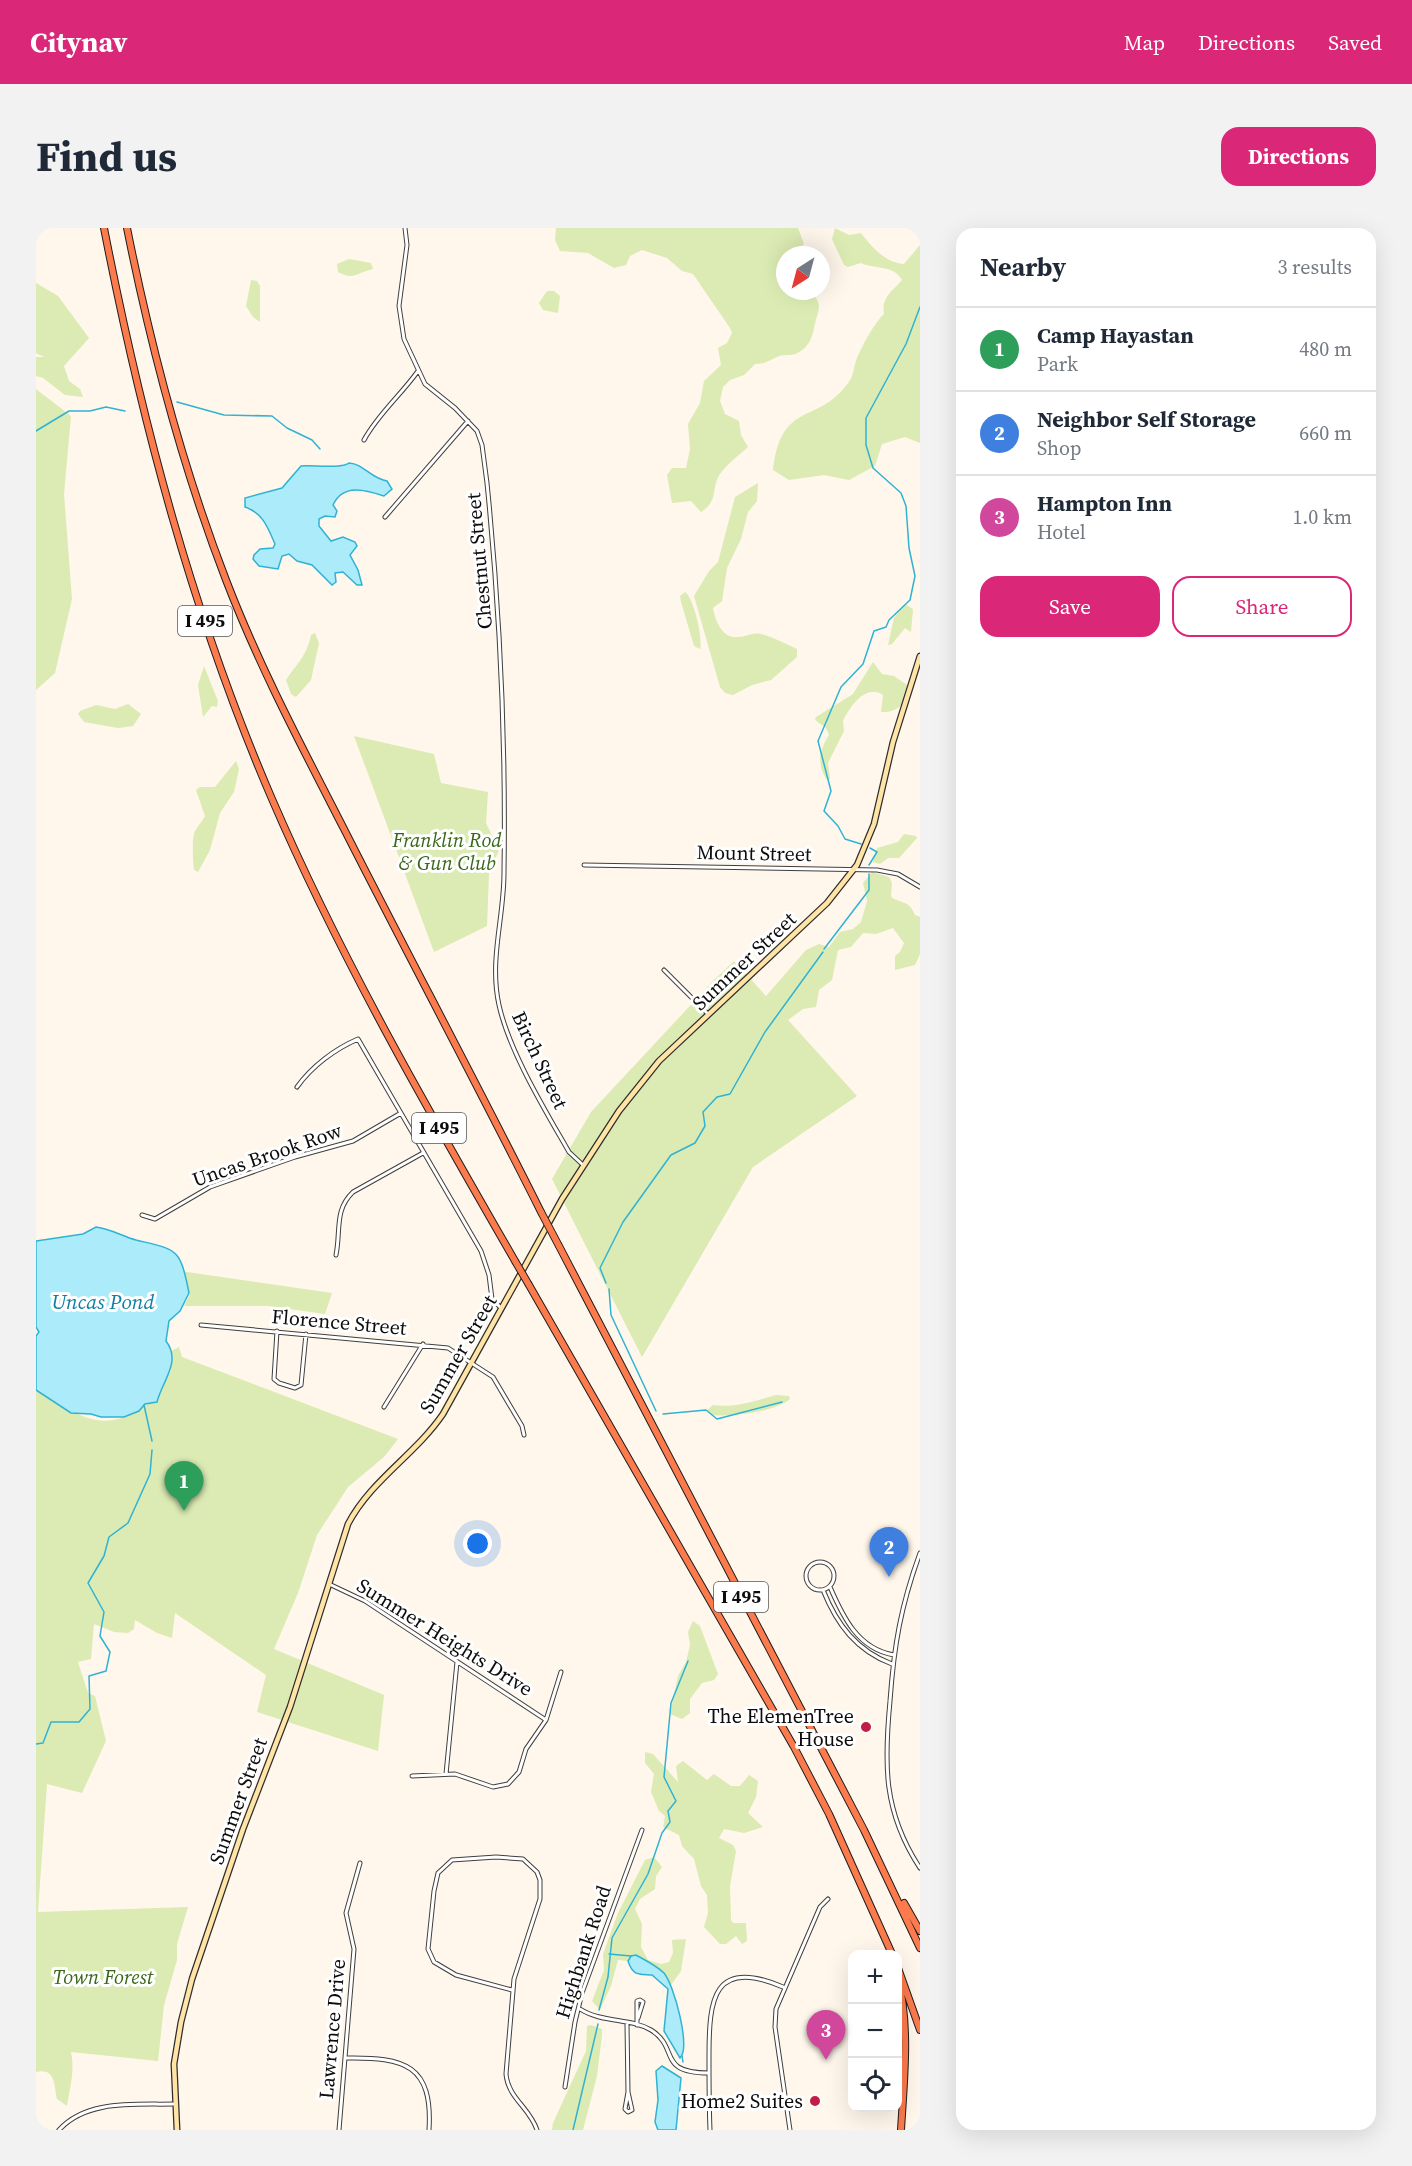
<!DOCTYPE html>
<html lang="en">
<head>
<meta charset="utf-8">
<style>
	:root { --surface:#fff; --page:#f2f2f3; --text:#1f2937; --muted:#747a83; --line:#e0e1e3; --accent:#db2777 }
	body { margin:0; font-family:"Source Serif 4",serif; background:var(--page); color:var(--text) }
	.controls { position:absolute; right:18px; bottom:18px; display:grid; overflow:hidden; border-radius:12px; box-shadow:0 6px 24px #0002 }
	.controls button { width:54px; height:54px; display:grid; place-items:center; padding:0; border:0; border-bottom:2px solid var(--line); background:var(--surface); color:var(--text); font:30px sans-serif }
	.compass { position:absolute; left:740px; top:18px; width:54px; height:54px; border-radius:50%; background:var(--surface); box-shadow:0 6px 24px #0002; rotate:216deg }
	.you { position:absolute; left:442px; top:1316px; width:21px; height:21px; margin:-15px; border:4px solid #fff; border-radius:50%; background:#1a73e8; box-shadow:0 0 0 9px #1a73e833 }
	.badge { display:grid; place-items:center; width:39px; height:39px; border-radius:50%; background:var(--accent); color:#fff; font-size:20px; font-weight:700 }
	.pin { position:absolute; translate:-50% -50px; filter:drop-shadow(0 2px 3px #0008) }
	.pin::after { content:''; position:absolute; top:32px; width:21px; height:18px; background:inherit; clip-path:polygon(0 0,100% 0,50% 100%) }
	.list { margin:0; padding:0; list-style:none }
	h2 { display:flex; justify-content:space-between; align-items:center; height:78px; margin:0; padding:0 24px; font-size:26px }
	h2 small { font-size:20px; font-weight:400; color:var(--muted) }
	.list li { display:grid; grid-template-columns:39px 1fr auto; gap:18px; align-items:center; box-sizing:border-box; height:84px; padding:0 24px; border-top:2px solid var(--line) }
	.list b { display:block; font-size:22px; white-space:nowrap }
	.list p { margin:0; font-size:20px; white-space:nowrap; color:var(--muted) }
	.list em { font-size:20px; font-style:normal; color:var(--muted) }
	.actions { display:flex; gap:12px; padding:18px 24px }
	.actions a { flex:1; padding:14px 0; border:2px solid var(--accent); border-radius:18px; text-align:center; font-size:21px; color:var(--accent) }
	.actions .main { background:var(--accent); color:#fff }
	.icon { flex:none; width:33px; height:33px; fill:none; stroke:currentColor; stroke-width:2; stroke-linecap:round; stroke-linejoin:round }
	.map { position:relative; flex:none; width:884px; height:1902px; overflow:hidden; border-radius:18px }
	header { display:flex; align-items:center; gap:36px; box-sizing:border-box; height:84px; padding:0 30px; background:var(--accent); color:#fff }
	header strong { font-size:28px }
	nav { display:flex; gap:33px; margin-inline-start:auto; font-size:21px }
	.intro { display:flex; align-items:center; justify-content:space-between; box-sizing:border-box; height:144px; padding:0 36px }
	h1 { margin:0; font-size:42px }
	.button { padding:15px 27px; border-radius:18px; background:var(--accent); color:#fff; font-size:21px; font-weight:700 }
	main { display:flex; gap:36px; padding:0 36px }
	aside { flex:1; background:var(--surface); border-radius:18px; box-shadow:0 6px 24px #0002 }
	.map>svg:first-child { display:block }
	.green { fill:#dbebb3 }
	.water { fill:#acebf9; stroke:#30b2d4; stroke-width:1.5 }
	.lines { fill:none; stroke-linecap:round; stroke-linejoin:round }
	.stream { stroke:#30b2d4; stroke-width:1.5 }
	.street-casing { stroke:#3f3f3f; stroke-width:5 }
	.secondary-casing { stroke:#2e2e2e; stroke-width:7 }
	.highway-casing { stroke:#1d1d1d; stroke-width:8 }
	.street { stroke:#fff; stroke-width:3 }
	.secondary { stroke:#ffe4a6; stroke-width:4.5 }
	.highway { stroke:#fc7a4c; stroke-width:6 }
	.highway-bridge-casing { stroke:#1d1d1d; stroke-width:8; stroke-linecap:butt }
	.highway-bridge { stroke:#fc7a4c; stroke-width:6 }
	.poi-dot { fill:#c31d45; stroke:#fff; stroke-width:2 }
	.labels { text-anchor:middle; stroke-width:6; stroke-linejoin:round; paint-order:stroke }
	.shield { fill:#fff; stroke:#555; stroke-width:1.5 }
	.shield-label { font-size:18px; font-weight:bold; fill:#0c0c0c }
	.street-label { font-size:20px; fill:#0c0c0c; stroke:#fff }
	.park-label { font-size:20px; font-style:italic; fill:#386719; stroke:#fff }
	.poi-label { font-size:20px; fill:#0c0c0c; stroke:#fff; text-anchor:end }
	.water-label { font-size:21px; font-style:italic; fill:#0f7fa4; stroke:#fff }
</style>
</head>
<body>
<header>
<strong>Citynav</strong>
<nav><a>Map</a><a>Directions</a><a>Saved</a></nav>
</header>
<div class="intro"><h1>Find us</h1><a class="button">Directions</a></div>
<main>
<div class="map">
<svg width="884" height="1902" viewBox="0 0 884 1902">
	<rect width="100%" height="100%" fill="#fff7eb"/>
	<path class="green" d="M520,0h242l6,16 -11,11h-8v36h30l-1,4c6,8 6,12 3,21 -5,16 -3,30 -22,38 -6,2 -13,0 -18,3 -9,4 -12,7 -22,7l-11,11 -14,5 -7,7 -3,14 5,13 14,7 2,14 7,12c-10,9 -20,16 -28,27 -9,13 -1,27 -19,38l-10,-11 -19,2 -5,-28 5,-7h14l4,-19 -2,-25 12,-21 4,-22 17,-16 -3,-17 9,-5 5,-10 -2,-5 -37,-54 -11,-3 -15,-13 -25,-8 -12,6 -4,9 -12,3 -26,-15 -28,-2 -5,-11z
		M799,0l14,7 12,-2c10,13 24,30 43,31l16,-19v198l-15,-6 -23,7 -7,22 -26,14 -25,-5 -35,5 -16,-10c8,-70 45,-45 75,-87 6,-7 5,-14 8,-22 4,-12 19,-39 28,-47 -3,-17 9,-23 18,-34 -9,-16 -26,-10 -41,-17l-13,4 -4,-2 -12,-26z
		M313,31l22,4 2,6c-15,3 -19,12 -35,3l-1,-8z
		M215,52l6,1 3,5v36l-7,-5 -7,-11z
		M0,55l22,13 31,42 -25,28 5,15 11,8 3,8 -18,-2 -22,-17 -7,-2v-19h8l-8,-4z
		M511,63h7l6,5 -2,17 -15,-3 -4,-7z
		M0,161l35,27 -7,78 8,105 -17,74 -19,17z
		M722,255l-1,18 -9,11 -7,27 -14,29 -5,33 -9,7c2,12 9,31 25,29 9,0 14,-5 23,-3 12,3 25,10 36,15v8l-26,23 -19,5 -19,10 -8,-2 -5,-6 -26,-91 15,-25 9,-9 17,-65z
		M649,364c9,6 18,47 15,57l-6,-3 -13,-44 -1,-6z
		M869,376l8,5 -2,23 -6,-4 -13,16 -4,1 6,-27z
		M279,405l4,10 -8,37 -15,17 -5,-3 -5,-14c11,-17 20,-22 25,-45z
		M837,434l9,12 12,2 13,9 -1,15c-5,8 -15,13 -25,12l2,-17c-17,-12 -33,11 -40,26l1,10 -16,32 2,16 -3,1c-11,-16 -7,-31 2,-45l-3,-7 -11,-8 1,-3 37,-23z
		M168,438l14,35 -1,6 -5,-1 -9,11 -5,-32z
		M92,476l13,10 -8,12 -15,2 -34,-6 -6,-8 2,-3 16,-6 19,4z
		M318,508l80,18 7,29 47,9 -2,31 13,27 -10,24 -2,52 -53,26z
		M200,533l3,8 -5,23 -14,21 -10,37 -12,22 -4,-2c-1,-5 -2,-30 0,-36 1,-5 8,-12 11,-18l-9,-26 4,-3h15z
		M868,606l12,2 1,2 -18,20h-11l-8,6 -7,-2 4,-14 21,-6z
		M836,644l17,5 3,6 -1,14c11,7 18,3 24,18l5,2v37l-5,11 -20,5v-14l5,-4 4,-9 -11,-15 -17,6 -13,-1 -12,14 -13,3 -6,30 -13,10 -3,17 -13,2 -15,11 69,76 -104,71 -111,190 -90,-178 39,-67 123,-132 20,-19 32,35 40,-46 13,-6 10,3 11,-15 13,-3 8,-7 6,-21 -4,-18z
		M144,1043l152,22 -7,21 -57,-8h-84l6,-12z
		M143,1119l3,10 216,82 -14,18 -36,30 -31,48 -19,58 -24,56 110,46 -6,56 -121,-39 9,-37 -91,-62 -3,25 -15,-5 -22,-13 -1,9 -6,4 -14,-1 -20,-8 -3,35 -13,3 10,31 7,3 11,45 -24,52 -35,-9 -9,128 150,-5 -11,37v16l-13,45 -6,56 -87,-9c4,20 -1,34 -4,54l-10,-7c-3,-13 -1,-32 -21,-27v-682c29,15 53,40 88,27 11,-4 18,-13 29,-14l18,-33 -2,-18z
		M740,1167l13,1 1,3c-15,13 -58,18 -78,16l-5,-5 6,-5c23,3 41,-4 63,-10z
		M657,1393l7,5 18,48 -4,6 -12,3 -12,16v14l-8,6 -12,-5 8,-38 8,-14 4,-17 -2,-13z
		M609,1524l8,2 25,28 -2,-16 7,-5 24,19 7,-6 17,12h9l9,-11 9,6 -2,16 -8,16 15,14 -19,6 -20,-4 -5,9 14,7 3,6 -6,35 1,34 2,3h13l1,18 -5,3 -6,-8 -10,8h-6l-16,-17 4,-14 -1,-18 -6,-9 -7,-27 -12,-13 -3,-11 -16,-8 2,-11 -6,-5 -8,-19 3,-18 -9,-11z
		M618,1629l8,10 -6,9 -1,13 -15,10 -5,10 7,15 -1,23 7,13 13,4 8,-2 4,-9 -1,-13 14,-1 -5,32 -10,14 -6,-10 -29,-20 -8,6 -10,-1 -7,26 -11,24 -8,-9 12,-31 -1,-16 15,-41 27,-53z
		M555,1797l11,4v6l-5,41 -14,54h-31l1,-7 33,-72 1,-25z"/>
	<path class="water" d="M313,235c15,1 21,15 38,18l5,8 -8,7c-18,-6 -41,-13 -51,9l4,6 -2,6 -10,-1 -6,3v7l12,15 12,-4 12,5 2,4 -7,9 8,15 4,15h-5l-14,-13 -8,1 1,9 -4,3 -20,-20 -15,-4 -8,-7 -7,2 -4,13 -19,-3 -6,-7 1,-4 6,-6 13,-1 2,-4c-7,-16 -12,-31 -30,-37v-9l37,-10 19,-22c12,-1 41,3 48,-3z
		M60,999c15,2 26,9 40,13 41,10 44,7 53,53l-9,18 -11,10 -3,20c16,21 -4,40 -9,61l-12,2 -6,7 -15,6h-23l-10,-3 -20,-1 -35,-23v-54l3,-4 -3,-5v-86l47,-7z
		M600,1727c9,5 21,11 28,18 10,12 27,74 16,85l-16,-27 4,-42 -16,-14c-14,-1 -19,1 -24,-14l3,-5z
		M626,1838l19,12 -5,52h-18l-3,-8 3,-22 -2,-29z"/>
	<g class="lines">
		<path class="stream" d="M141,174l47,13 48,1 15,12 25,12 8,9
			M0,203l33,-20h21l16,-4 19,4
			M825,616l-16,-5 -7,-13 -14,-15 7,-20 -13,-50 23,-54 22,-23 11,-33 12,-4 3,-7 21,-20 5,-24 -6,-28 -3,-42 -5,-13 -28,-25 -7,-23v-27l40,-74 14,-37
			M833,637l8,-13 -7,-4
			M788,721l45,-59v-16
			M570,1055l-6,-15 23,-46 48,-67 24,-12 10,-17 -2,-14 14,-15 13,-3 35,-62 58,-80
			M573,1061l2,26 45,96
			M108,1177l8,36
			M627,1186l43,-4 11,9 65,-17
			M0,1516l7,-1 8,-21h28l11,-13 -1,-33 17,-5 4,-19 -10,-16 4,-24 -16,-29 16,-27 5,-19 19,-14 22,-49 2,-24
			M573,1726l22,2
			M563,1782l9,-33 4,-39 36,-64 14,-41 8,-11 -2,-11 8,-10 -12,-24 7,-74 17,-42
			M646,1828l1,6
			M537,1902l25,-106"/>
		<defs>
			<path id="street" d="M369,0l2,17 -8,61 5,33 21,45 30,24 22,23 5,14 5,38c13,129 19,260 17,390 0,45 -15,87 -5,132 10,46 46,105 70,147l14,13
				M328,212c14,-26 37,-45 54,-69
				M349,289l83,-96
				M548,637l293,5 21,4 22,13
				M628,742l44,44
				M261,859c15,-21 38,-38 61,-48l123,212 8,24 3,24 9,9
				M106,987l13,4 55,-32 85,-30 58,-16 48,-28
				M300,1027c5,-24 -2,-45 17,-63l70,-39
				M165,1097l247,23 45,29 29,49 2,9
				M241,1103l-3,48 5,4 16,5 6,-3 5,-51
				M348,1179l39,-63
				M884,1325c-19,52 -26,92 -30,148 -6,63 -7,111 30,167
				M770 1348a14 14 0 1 1 28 0a14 14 0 1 1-28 0Z
				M293,1356l36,17 181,119
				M794,1359c13,30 28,62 64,68
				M787,1362c14,35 34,61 69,74
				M410,1546l11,-112
				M376,1548l43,-2 38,13 15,-3 11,-12 7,-23 20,-29 15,-48
				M476,1762l-56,-15 -22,-13 -6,-13 6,-58 4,-18 14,-13 44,-3 27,2 14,13 3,8v19l-26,80 -8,95c2,24 24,34 31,56
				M544,1781c22,14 51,9 71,21 29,18 5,43 58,43
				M591,1796l1,68 4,18 -4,2 -3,-3 3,-17
				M601,1797v-24l3,-1 3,2 -5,16
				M310,1830c59,-1 87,7 83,72
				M529,1859l10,-65 7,-29 60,-163
				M23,1902c28,-31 77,-25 115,-26
				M303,1902l15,-181 -8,-36 14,-50
				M674,1902c-1,-25 -1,-49 -1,-74 0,-57 4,-99 74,-69
				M754,1902l-15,-103 1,-18 44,-102 8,-8"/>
			<path id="secondary" d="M141,1902l-3,-66 7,-42 11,-43 51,-150 47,-122 58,-183c23,-44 67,-69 95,-110l119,-215 57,-88 40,-50 168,-158 30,-38 17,-41 19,-82 27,-86"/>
			<path id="highway" d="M68,0c38,195 89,388 168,571 69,160 156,311 243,462
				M91,0c24,120 55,238 99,352 33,86 76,167 118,249 65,128 133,255 197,383
				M523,1018l305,584 56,118
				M493,1057l265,462 35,67 63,140
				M868,1675l16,28
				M862,1740l22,62
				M862,1750c12,50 6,101 3,152"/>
		</defs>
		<use href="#street" class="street-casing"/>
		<use href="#secondary" class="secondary-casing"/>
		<use href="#highway" class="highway-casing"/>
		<use href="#street" class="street"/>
		<use href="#secondary" class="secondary"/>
		<use href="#highway" class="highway"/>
		<defs>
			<path id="highway-bridge" d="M505,984l18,34
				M479,1033l14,24"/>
		</defs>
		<use href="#highway-bridge" class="highway-bridge-casing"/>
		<use href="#highway-bridge" class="highway-bridge"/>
	</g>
	<g class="poi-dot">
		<circle cx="830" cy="1499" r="6"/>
		<circle cx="779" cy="1873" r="6"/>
	</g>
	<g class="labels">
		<g class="shield">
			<rect x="142" y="378" width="54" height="30" rx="4.5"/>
			<rect x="376" y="885" width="54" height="30" rx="4.5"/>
			<rect x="678" y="1354" width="54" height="30" rx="4.5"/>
		</g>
		<g class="shield-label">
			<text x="169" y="399">I 495</text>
			<text x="403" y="906">I 495</text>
			<text x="705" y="1375">I 495</text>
		</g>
		<g class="street-label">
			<text transform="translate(443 333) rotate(-95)" y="7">Chestnut Street</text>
			<text transform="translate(718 625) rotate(1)" y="7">Mount Street</text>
			<text transform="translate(708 733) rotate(-43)" y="7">Summer Street</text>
			<text transform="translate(504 832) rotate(65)" y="7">Birch Street</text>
			<text transform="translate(231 927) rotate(-19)" y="7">Uncas Brook Row</text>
			<text transform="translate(303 1094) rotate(5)" y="7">Florence Street</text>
			<text transform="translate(422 1126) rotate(-60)" y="7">Summer Street</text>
			<text transform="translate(409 1409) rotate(32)" y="7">Summer Heights Drive</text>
			<text transform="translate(202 1573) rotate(-70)" y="7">Summer Street</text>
			<text transform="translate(547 1724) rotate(-72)" y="7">Highbank Road</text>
			<text transform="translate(296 1801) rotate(-85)" y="7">Lawrence Drive</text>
		</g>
		<g class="park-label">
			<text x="411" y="619">Franklin Rod<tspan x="411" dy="23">&amp; Gun Club</tspan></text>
			<text x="67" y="1756">Town Forest</text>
		</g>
		<g class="poi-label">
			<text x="818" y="1495">The ElemenTree<tspan x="818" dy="23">House</tspan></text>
			<text x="767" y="1880">Home2 Suites</text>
		</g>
		<g class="water-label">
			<text x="67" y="1081">Uncas Pond</text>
		</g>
	</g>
</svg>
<div class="controls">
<button>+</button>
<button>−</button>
<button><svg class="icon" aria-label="locate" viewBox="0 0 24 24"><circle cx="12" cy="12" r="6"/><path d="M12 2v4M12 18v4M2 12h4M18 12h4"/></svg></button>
</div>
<svg class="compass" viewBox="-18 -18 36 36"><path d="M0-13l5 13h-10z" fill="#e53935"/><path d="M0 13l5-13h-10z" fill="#747a83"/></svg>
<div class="you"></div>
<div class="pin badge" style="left:148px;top:1283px;background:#2e9e5b">1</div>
<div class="pin badge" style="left:853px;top:1349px;background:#3f7fe0">2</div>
<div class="pin badge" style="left:790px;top:1832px;background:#d1479c">3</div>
</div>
<aside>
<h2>Nearby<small>3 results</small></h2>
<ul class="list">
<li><span class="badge" style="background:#2e9e5b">1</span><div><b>Camp Hayastan</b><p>Park</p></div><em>480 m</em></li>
<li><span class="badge" style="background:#3f7fe0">2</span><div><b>Neighbor Self Storage</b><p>Shop</p></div><em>660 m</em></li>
<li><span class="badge" style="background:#d1479c">3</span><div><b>Hampton Inn</b><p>Hotel</p></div><em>1.0 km</em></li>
</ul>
<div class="actions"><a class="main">Save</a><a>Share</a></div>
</aside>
</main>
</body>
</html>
